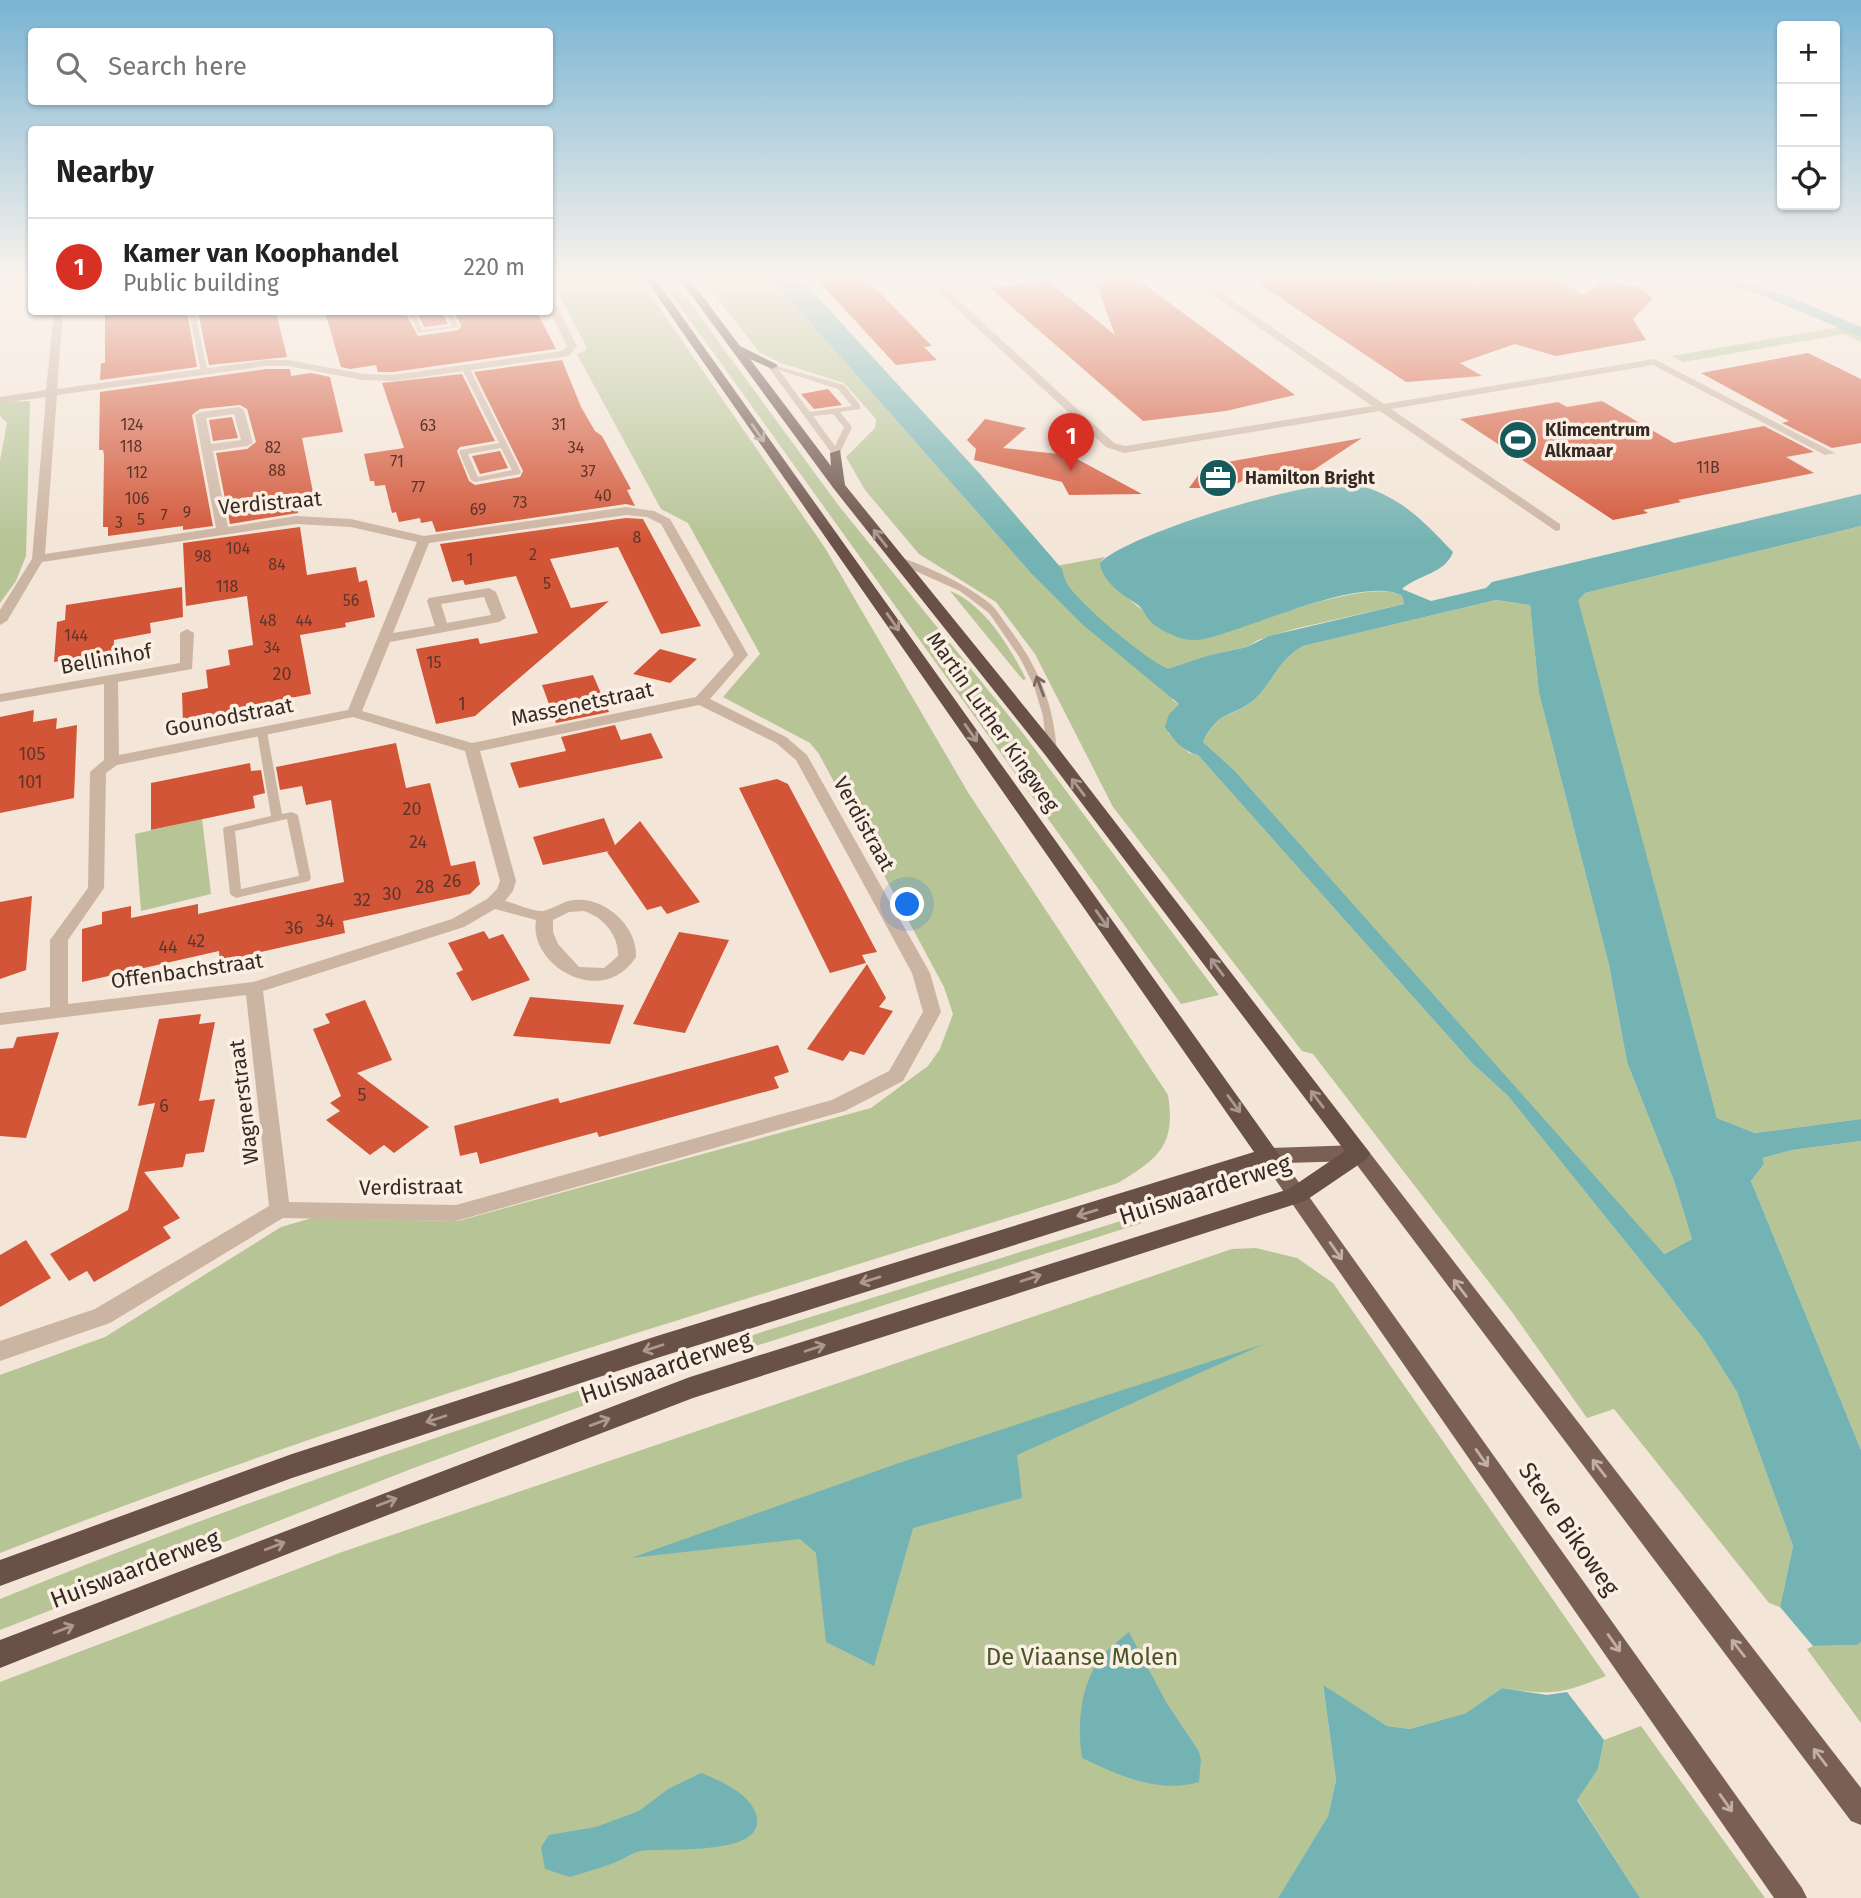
<!DOCTYPE html>
<html lang="en">
<head>
<meta charset="utf-8">
<style>
	:root { --surface:#fff; --page:#f6f6f6; --text:#222; --muted:#767676; --line:#e0e0e0; --accent:#d93025 }
	body { margin:0; font-family:"Fira Sans",sans-serif; background:var(--page); color:var(--text) }
	.controls { position:absolute; right:21px; top:21px; display:grid; overflow:hidden; border-radius:7px; box-shadow:0 2px 5px #0004 }
	.controls button { width:63px; height:63px; display:grid; place-items:center; padding:0; border:0; border-bottom:2px solid var(--line); background:var(--surface); color:var(--text); font:35px sans-serif }
	.you { position:absolute; left:908px; top:905px; width:24px; height:24px; margin:-18px; border:5px solid #fff; border-radius:50%; background:#1a73e8; box-shadow:0 0 0 10px #1a73e833 }
	.badge { display:grid; place-items:center; width:46px; height:46px; border-radius:50%; background:var(--accent); color:#fff; font-size:23px; font-weight:700 }
	.pin { position:absolute; translate:-50% -58px; filter:drop-shadow(0 2px 4px #0008) }
	.pin::after { content:''; position:absolute; top:37px; width:24px; height:21px; background:inherit; clip-path:polygon(0 0,100% 0,50% 100%) }
	.list { margin:0; padding:0; list-style:none }
	h2 { display:flex; justify-content:space-between; align-items:center; height:91px; margin:0; padding:0 28px; font-size:30px }
	h2 small { font-size:23px; font-weight:400; color:var(--muted) }
	.list li { display:grid; grid-template-columns:46px 1fr auto; gap:21px; align-items:center; box-sizing:border-box; height:98px; padding:0 28px; border-top:2px solid var(--line) }
	.list b { display:block; font-size:26px; white-space:nowrap }
	.list p { margin:0; font-size:23px; white-space:nowrap; color:var(--muted) }
	.list em { font-size:23px; font-style:normal; color:var(--muted) }
	.icon { flex:none; width:38px; height:38px; fill:none; stroke:currentColor; stroke-width:2; stroke-linecap:round; stroke-linejoin:round }
	.map { position:relative; flex:none; width:1861px; height:1898px; overflow:hidden }
	.search { position:absolute; background:var(--surface); box-shadow:0 2px 5px #0004; left:28px; top:28px; width:525px; height:77px; display:flex; align-items:center; gap:18px; box-sizing:border-box; padding:0 24px; border-radius:7px; color:var(--muted); font-size:26px }
	.panel { position:absolute; background:var(--surface); box-shadow:0 2px 5px #0004; left:28px; top:126px; width:525px; height:189px; border-radius:7px }
	.map>svg:first-child { display:block }
	.green { fill:#b6c496 }
	.water { fill:#74b3b3; fill-rule:evenodd }
	.building { fill:#d25537 }
	.lines { fill:none; stroke-linecap:round; stroke-linejoin:round }
	.service { fill:#ccb4a2; fill-rule:evenodd }
	.minor { fill:#ccb4a2; fill-rule:evenodd }
	.primary { fill:#7a5f55; fill-rule:evenodd }
	.trunk { fill:#695148; fill-rule:evenodd }
	.oneway { stroke:#ab988e }
	.oneway2 { stroke:#7a685d }
	.oneway3 { stroke:#c1aea4 }
	.labels { text-anchor:middle; stroke-width:7; stroke-linejoin:round; paint-order:stroke }
	.far-number-label { font-size:16px; fill:#5d352a }
	.far-poi-label { font-size:18px; font-weight:bold; fill:#362a25; stroke:#fbefe4; text-anchor:start }
	.number-label { font-size:18px; fill:#5d352a }
	.street-label { font-size:21px; fill:#362a25; stroke:#fbefe4 }
	.near-street-label { font-size:24px; fill:#362a25; stroke:#fbefe4 }
	.near-park-label { font-size:24px; fill:#485727; stroke:#fbefe4 }
</style>
</head>
<body>
<div class="map">
<svg width="1861" height="1898" viewBox="0 0 1861 1898">
	<rect width="100%" height="100%" fill="#f3e5d7"/>
	<path class="green" d="M550,277h88l187,271 144,246 199,301c8,50 -9,63 -50,88 -374,119 -753,226 -1118,370v-178l105,-38 176,-110 31,-9 146,3 413,-113 57,-42 12,-17 13,-35 -9,-27 -125,-233 -9,-11 -87,-46 37,-43 -72,-131 -27,-14 -84,-155 9,-4v-4z
		M659,277h12l168,229 183,226 197,263 -38,9z
		M701,277h69l259,294 76,-14 -5,6c27,44 53,56 100,76 39,-10 172,-64 202,-43l2,8 -110,25 -36,11 -11,7 -37,8 -38,45 7,4 -10,10 -1,19 21,20 9,2 274,308 36,33 195,242 34,54 56,154 -13,61 -11,-4 -155,-194 -27,9 -75,-106 -199,-258 -11,-3 -189,-244 -78,-153 -39,-52 -77,-48 -54,-64 -19,-33 29,-29 1,-9 -32,-36 -63,-20 -22,-11z
		M1839,327l22,10v5l-17,-8 -161,28 -11,-6z
		M30,401l-4,155 -10,25 -16,22v-142l7,-38 -7,-7v-14z
		M1861,526v593l-106,14 -38,-15 -140,-518 8,-7z
		M950,591c34,13 60,56 76,88l-3,1z
		M1496,600l34,5 9,88 70,272 18,97 47,119 18,58 -29,15 -429,-484 -31,-28c16,-34 31,-23 53,-44 18,-18 23,-39 47,-52z
		M202,819l9,75 -70,17 -6,-77z
		M1861,1141v309l-110,-269 13,-17 -1,-6 29,-8z
		M1137,1216l5,7 -462,147 -269,99 -411,161v-31c370,-151 756,-265 1137,-383z
		M1256,1248l41,10 36,25 273,393c-46,19 -56,19 -104,12l-36,25 -56,16 -23,-3 -64,-40 13,94 -8,36 -50,82h-1278v-216l342,-130 890,-303z
		M1861,1642v81l-54,-74 6,-3 43,-1z
		M1641,1726l124,172h-125l-63,-99 21,-30 6,-29z"/>
	<path class="water" d="M770,277h29l181,197 82,95c1,4 3,11 5,15 15,22 77,74 101,85l42,-14 37,-8 22,-11 135,-32 -2,-8c-30,-20 -131,22 -165,33 -16,5 -36,14 -53,10 -9,-2 -26,-10 -33,-17 -5,-5 -7,-12 -13,-17 -15,-10 -36,-23 -38,-42 26,-29 221,-89 258,-78 44,12 65,36 95,67 -8,22 -34,22 -51,37l29,12 55,-13 6,-6 369,-88v32l-276,67 -7,7 139,518 38,15 106,-14v22l-69,9 -29,8 1,6 -13,17 110,269v192l-4,3 -44,1 -33,-39 13,-61 -56,-154 -34,-54 -195,-242 -36,-33 -274,-308c-14,-3 -26,-16 -33,-28l4,-13 10,-10 -96,-79 -54,-54zM1496,600l34,5 9,88 70,272 18,97 47,119 18,58 -28,15 -430,-484 -31,-28c15,-33 31,-24 53,-44 18,-18 23,-39 47,-52z
		M1688,277c68,0 112,25 173,50v10l-110,-46z
		M1264,1344l-247,111 5,43 -109,30 -39,138 -48,-24 -10,-89 -16,-14 -169,19 268,-95z
		M1129,1632l37,70 32,48 3,9 -2,23c-40,12 -81,-7 -117,-24 -5,-31 -2,-74 19,-100 7,-10 19,-18 28,-26z
		M1323,1685l64,41 23,3 56,-16 36,-25 45,7 20,-3 37,48 -6,29 -21,31 63,98h-362l50,-82 8,-36z
		M701,1773c20,8 48,20 55,41 14,44 -93,33 -115,37 -8,1 -17,8 -25,11 -15,6 -31,10 -46,15l-25,-8 -4,-22 8,-12 47,-8 43,-16 29,-22z"/>
	<path class="building" d="M815,277h49l68,69 -8,1 13,13 -41,5z
		M1094,277h40l161,118 -69,16 -83,10 -153,-133 57,-8 68,55z
		M1249,277h107l12,4 99,-4 12,5 13,-5h64l26,18 21,-14 36,6 14,11 -20,21 13,21 -90,16 -41,-12 -55,19 22,13 -76,6z
		M105,312h82l10,55 -97,13 1,-17h4z
		M198,312h78l11,45 -78,8z
		M325,312h80l13,24 41,-6 2,-4 -7,-14h83l19,37 -163,23h-15l-2,-7 -26,4 -9,-2z
		M417,312h25l6,12 -24,3z
		M1808,353l53,26v64l-29,5 -50,-25 7,-2 -88,-48z
		M562,360l19,47 14,24 7,5 29,53 -4,1 8,16 -9,-2 -190,28 -4,-11 -11,2 -1,-5 -21,4 -3,-10 -4,1 -7,-28 -10,1 -1,-5h-4l-6,-27 40,-6 -22,-65 80,-9 33,67 -35,6 -3,4 12,30 6,4 45,-8 3,-6 -49,-99z
		M266,369h24l1,7 20,-3 19,4 13,55 -41,6 12,59 -4,1 2,6 -15,2 1,7 -68,11 -14,-71 31,-4 9,-7 -9,-33 -7,-4 -40,4 -8,6 21,111 -30,4v-4l-75,10v-9h-5l1,-72 -1,-5h-4l1,-58z
		M828,389l14,16 -28,4 -13,-15z
		M1602,401l72,42 90,-17 50,26 -28,5 28,16 -136,27 3,2 -38,8 5,3 -35,7 -153,-101 98,-17 9,5z
		M232,417l6,21 -25,3 -4,-21z
		M985,419l41,9 -23,20 56,6 20,6 63,34 -73,1 -7,-13 -88,-22 2,-11 -9,-9z
		M1362,438l-53,35 -54,1 -26,14h-40l16,-22z
		M500,451l8,17 -28,6 -8,-18z
		M626,518l17,1 58,107 -40,8 -43,-87 -68,12 21,49 38,-7 -134,115 -39,8 -20,-75 62,-11 2,6 58,-11 -22,-57 -51,9 -2,-5 -11,2 -12,-38z
		M300,527l7,48 49,-8 3,15 8,-2 8,37 -30,6 1,4 -46,8 11,59 -36,7v4l-92,19 -1,-31 26,-5 -2,-18 24,-5 -2,-15 25,-5 -6,-49 -61,10 -3,-63z
		M182,587l1,30 -33,6 1,10 -37,7 -1,15 -26,5v-4l-33,6 3,-40 8,-2 1,-15z
		M660,649l37,10 -27,24 -37,-9z
		M593,675l16,37 -53,11 -14,-38z
		M34,710l-1,12 24,-4 -1,11 21,-4 -3,73 -74,15v-96z
		M615,725l6,15 30,-7 12,25 -144,30 -9,-25 56,-12 -5,-14z
		M396,743l10,45 24,-5 21,83 24,-5 5,23 -10,10 -127,27 2,12 -93,21 -32,8 -1,-11 -137,31v-53l20,-5v-12l29,-6v12l67,-14v10l146,-32 -13,-82 -25,5 -4,-19 -22,4 -4,-23z
		M250,763l1,8 10,-1 4,23 -12,3 2,12 -104,22v-47z
		M777,779l11,5 89,168 -15,3 4,8 -36,10 -91,-185z
		M604,818l11,27 25,-24 60,81 -33,12 -6,-8 -14,4 -40,-58 2,-1 -66,14 -10,-28z
		M32,896l-6,74 -26,9v-77z
		M484,931l5,8 14,-5 27,46 -58,21 -16,-28 7,-3 -15,-27z
		M679,932l50,8 -44,93 -52,-9z
		M867,964l19,34 -7,9 14,4 -29,44 -14,-4 -7,10 -36,-12z
		M530,997l94,8 -14,39 -97,-8z
		M365,1000l27,60 -35,13 72,54 -35,26 -10,-8 -14,10 -44,-35 14,-9 -10,-8 11,-7 -28,-67 17,-6 -5,-9z
		M201,1014l-2,10 16,-2 -16,79 16,-2 -11,53 -18,2 -3,13 -39,5 36,46 -17,9 8,11 -77,44 -7,-11 -18,10 -19,-27 78,-44 27,-107 -17,3 21,-87z
		M59,1032l-33,106 -26,-2v-87l13,-1 4,-11z
		M778,1045l11,27 -15,5 5,11 -180,49 -2,-5 -117,32 -3,-12 -17,4 -6,-30 104,-28 2,5z
		M26,1240l25,38 -51,29v-52z"/>
	<g class="lines">
		<path class="service" d="M189,312h6l13,62 -7,-2z
			M408,312h6l8,18 30,-4 -7,-14h6l8,15 -41,6z
			M769,364l75,21 16,20v4l-20,3 12,15 -13,28h-6l-64,-87zM779,370l59,19 14,17 -42,6zM833,414l11,13 -9,19 -22,-30z
			M463,367l7,2 51,103 -1,2 -45,8 -4,-2 -12,-28 1,-2 39,-7 -37,-74zM501,448l11,22 -34,7 -10,-23z
			M896,556c31,10 66,26 92,46 9,7 14,17 21,26 30,41 44,73 48,124l-1,2 -4,1 -5,-3 -4,-36 -9,-30 -14,-28 -31,-45 -29,-22 -67,-30v-4z
			M262,729l5,3 15,82 10,-2 6,3 13,63 -2,3 -73,17 -6,-4 -7,-65 2,-2 46,-11 -14,-84zM287,819l12,57 -58,13 -6,-58z"/>
		<path class="minor" d="M0,277h22l-22,5z
			M922,277h11l181,166 11,3 247,-40 -185,-129h11l186,127 270,-45 181,94 -10,2 -172,-90 -262,44 169,115v6l-4,1 -176,-120 -256,42 -18,-6z
			M550,300l5,3 22,43 -8,10 -176,25 -30,-1 -75,-14h-22l-209,29 -12,159 171,-26 -21,-113 5,-3 39,-5 5,3 9,33 -6,3 -34,5 15,76 68,-11 55,3 73,17 202,-29 28,4 16,8 78,136 -38,44 76,38 21,18 123,218 11,39 -38,69 -58,30 -389,110 -173,-3 -173,105 -110,38v-20l95,-32 174,-103 -23,-211 -246,30v-12l50,-6v-67l38,-52 2,-116 14,-12v-76l-104,18v-8l180,-31v-30l7,-4 7,4 -2,36 -74,13 1,73 229,-45 69,-168 -66,-15 -55,-3 -254,38 -35,59 -7,4v-15l32,-51 14,-162 -46,6v-6l46,-7 8,-78h9l-6,77 209,-29h22l75,14 30,1 169,-24 5,-5 -17,-35zM234,414l7,26 -30,4 -5,-26zM626,515l21,2 14,7 73,131 -38,42 -224,46 -110,-32 28,-69 109,-20 7,-4 -10,-26 -7,-4 -60,10 -2,3 8,25 -42,7 36,-90zM484,597l7,18 -44,8 -6,-19zM699,705l77,38 20,17 116,213 11,39 -34,59 -57,29 -376,105 -167,-3 -26,-211 201,-64 31,-18 41,11c-8,46 67,89 100,37 2,-31 -32,-61 -62,-57 -11,1 -21,9 -31,11 -10,1 -28,-8 -38,-10l8,-10 3,-10 -36,-130zM353,717l112,34 35,130 -3,8 -10,10 -35,20 -199,63 -185,22v-64l36,-52 2,-115 11,-8zM584,911c19,6 35,24 34,45l-14,12 -25,-1 -21,-23 -5,-12v-12l16,-8z"/>
		<path class="primary" d="M1359,1145l7,3 495,640v37l-10,-4 -497,-660 -69,2 517,725 5,10h-33l-515,-742 3,-5 7,-3z"/>
		<path class="trunk" d="M644,277h10l626,879 -3,6 -620,196 -365,120 -292,108v-26l292,-106 365,-118 597,-184z
			M678,277h10l52,69 36,18 2,2 -6,3 -22,-10 81,107 -1,-13 10,-3 5,35 213,263 312,405 -3,6 -62,42 -612,197 -365,140 -328,130v-28l690,-263 599,-188 56,-38 -299,-395 -212,-267z"/>
	</g>
	<defs><path id="oneway-shaft" d="M-6 0H5M1.5-3L5.5 0L1.5 3" fill="none" stroke-width="1.6" stroke-linecap="round" stroke-linejoin="round" transform="scale(1.75)"/></defs>
	<g class="oneway">
		<use href="#oneway-shaft" transform="translate(758 433) rotate(55)"/>
		<use href="#oneway-shaft" transform="translate(880 538) rotate(-128)"/>
		<use href="#oneway-shaft" transform="translate(893 622) rotate(55)"/>
		<use href="#oneway-shaft" transform="translate(971 733) rotate(55)"/>
		<use href="#oneway-shaft" transform="translate(1078 787) rotate(-127)"/>
		<use href="#oneway-shaft" transform="translate(1102 919) rotate(55)"/>
		<use href="#oneway-shaft" transform="translate(1217 967) rotate(-127)"/>
		<use href="#oneway-shaft" transform="translate(1317 1099) rotate(-127)"/>
		<use href="#oneway-shaft" transform="translate(1234 1104) rotate(54)"/>
		<use href="#oneway-shaft" transform="translate(1087 1213) rotate(163)"/>
		<use href="#oneway-shaft" transform="translate(1031 1278) rotate(-18)"/>
		<use href="#oneway-shaft" transform="translate(870 1280) rotate(163)"/>
		<use href="#oneway-shaft" transform="translate(653 1348) rotate(162)"/>
		<use href="#oneway-shaft" transform="translate(815 1348) rotate(-18)"/>
		<use href="#oneway-shaft" transform="translate(436 1419) rotate(162)"/>
		<use href="#oneway-shaft" transform="translate(600 1422) rotate(-20)"/>
		<use href="#oneway-shaft" transform="translate(387 1502) rotate(-21)"/>
		<use href="#oneway-shaft" transform="translate(275 1546) rotate(-21)"/>
		<use href="#oneway-shaft" transform="translate(64 1629) rotate(-21)"/>
	</g>
	<use class="oneway2" href="#oneway-shaft" transform="translate(1040 686) rotate(-110)"/>
	<g class="oneway3">
		<use href="#oneway-shaft" transform="translate(1336 1251) rotate(55)"/>
		<use href="#oneway-shaft" transform="translate(1460 1288) rotate(-127)"/>
		<use href="#oneway-shaft" transform="translate(1482 1458) rotate(55)"/>
		<use href="#oneway-shaft" transform="translate(1599 1468) rotate(-128)"/>
		<use href="#oneway-shaft" transform="translate(1614 1643) rotate(55)"/>
		<use href="#oneway-shaft" transform="translate(1738 1648) rotate(-128)"/>
		<use href="#oneway-shaft" transform="translate(1820 1757) rotate(-127)"/>
		<use href="#oneway-shaft" transform="translate(1726 1803) rotate(55)"/>
	</g>
	<linearGradient id="sky" x2="0" y2="1"><stop stop-color="#79b4d3"/><stop offset="0.51" stop-color="#faf3ed"/><stop offset="1" stop-color="#faf3ed" stop-opacity="0"/></linearGradient>
	<rect width="1861" height="543" fill="url(#sky)"/>
	<defs>
		<symbol id="stadium-disc" viewBox="-11 -11 22 22"><circle r="9.5" fill="#175a5c" stroke="#fbefe4"/><path d="M0-5a6.5 5 0 1 0 0 10a6.5 5 0 1 0 0-10ZM-3.5-1.8h7v3.6h-7Z" fill="#fff"/></symbol>
		<symbol id="office-disc" viewBox="-11 -11 22 22"><circle r="9.5" fill="#175a5c" stroke="#fbefe4"/><path d="M-6-3h4V-5.5h4V-3h4V5H-6ZM-1-4.5V-3h2v-1.5ZM-6 0V1H6V0Z" fill="#fff"/></symbol>
	</defs>
	<g fill-rule="evenodd">
		<use href="#stadium-disc" x="1496" y="418" width="44" height="44"/>
		<use href="#office-disc" x="1196" y="456" width="44" height="44"/>
	</g>
	<g class="labels">
		<g class="far-number-label">
			<text x="132" y="430">124</text>
			<text x="559" y="430">31</text>
			<text x="428" y="431">63</text>
			<text x="131" y="452">118</text>
			<text x="273" y="453">82</text>
			<text x="576" y="453">34</text>
			<text x="397" y="467">71</text>
			<text x="1708" y="473">11B</text>
			<text x="277" y="476">88</text>
			<text x="588" y="477">37</text>
			<text x="137" y="478">112</text>
			<text x="418" y="493">77</text>
			<text x="603" y="501">40</text>
			<text x="137" y="504">106</text>
			<text x="520" y="508">73</text>
			<text x="478" y="515">69</text>
			<text x="187" y="518">9</text>
			<text x="164" y="521">7</text>
			<text x="141" y="525">5</text>
			<text x="119" y="528">3</text>
			<text x="637" y="543">8</text>
			<text x="238" y="554">104</text>
			<text x="533" y="560">2</text>
			<text x="203" y="562">98</text>
			<text x="470" y="565">1</text>
			<text x="277" y="570">84</text>
			<text x="547" y="589">5</text>
			<text x="227" y="592">118</text>
			<text x="351" y="606">56</text>
			<text x="268" y="626">48</text>
			<text x="304" y="626">44</text>
			<text x="76" y="641">144</text>
			<text x="272" y="653">34</text>
			<text x="434" y="668">15</text>
		</g>
		<g class="far-poi-label">
			<text x="1545" y="436">Klimcentrum<tspan x="1545" dy="21">Alkmaar</tspan></text>
			<text x="1245" y="484">Hamilton Bright</text>
		</g>
		<g class="number-label">
			<text x="282" y="680">20</text>
			<text x="462" y="710">1</text>
			<text x="32" y="760">105</text>
			<text x="30" y="788">101</text>
			<text x="412" y="815">20</text>
			<text x="418" y="848">24</text>
			<text x="452" y="887">26</text>
			<text x="425" y="893">28</text>
			<text x="392" y="900">30</text>
			<text x="362" y="906">32</text>
			<text x="325" y="927">34</text>
			<text x="294" y="934">36</text>
			<text x="196" y="947">42</text>
			<text x="168" y="953">44</text>
			<text x="362" y="1101">5</text>
			<text x="164" y="1112">6</text>
		</g>
		<g class="street-label">
			<text transform="translate(270 503) rotate(-5)" y="7">Verdistraat</text>
			<text transform="translate(106 659) rotate(-10)" y="7">Bellinihof</text>
			<text transform="translate(582 704) rotate(-12)" y="7">Massenetstraat</text>
			<text transform="translate(229 717) rotate(-11)" y="7">Gounodstraat</text>
			<text transform="translate(993 722) rotate(55)" y="7">Martin Luther Kingweg</text>
			<text transform="translate(864 824) rotate(61)" y="7">Verdistraat</text>
			<text transform="translate(187 971) rotate(-8)" y="7">Offenbachstraat</text>
			<text transform="translate(244 1102) rotate(-97)" y="7">Wagnerstraat</text>
			<text transform="translate(411 1187) rotate(-1)" y="7">Verdistraat</text>
		</g>
		<g class="near-street-label">
			<text transform="translate(1205 1190) rotate(-18)" y="8">Huiswaarderweg</text>
			<text transform="translate(666 1367) rotate(-19)" y="8">Huiswaarderweg</text>
			<text transform="translate(1569 1529) rotate(55)" y="8">Steve Bikoweg</text>
			<text transform="translate(135 1569) rotate(-21)" y="8">Huiswaarderweg</text>
		</g>
		<g class="near-park-label">
			<text x="1082" y="1665">De Viaanse Molen</text>
		</g>
	</g>
</svg>
<div class="controls">
<button>+</button>
<button>−</button>
<button><svg class="icon" aria-label="locate" viewBox="0 0 24 24"><circle cx="12" cy="12" r="6"/><path d="M12 2v4M12 18v4M2 12h4M18 12h4"/></svg></button>
</div>
<div class="you"></div>
<div class="pin badge" style="left:1071px;top:471px">1</div>
<div class="search"><svg class="icon" aria-label="search" viewBox="0 0 24 24"><circle cx="10" cy="10" r="6"/><path d="M15 15l6 6"/></svg>Search here</div>
<section class="panel">
<h2>Nearby<small></small></h2>
<ul class="list">
<li><span class="badge">1</span><div><b>Kamer van Koophandel</b><p>Public building</p></div><em>220 m</em></li>
</ul>
</section>
</div>
</body>
</html>
